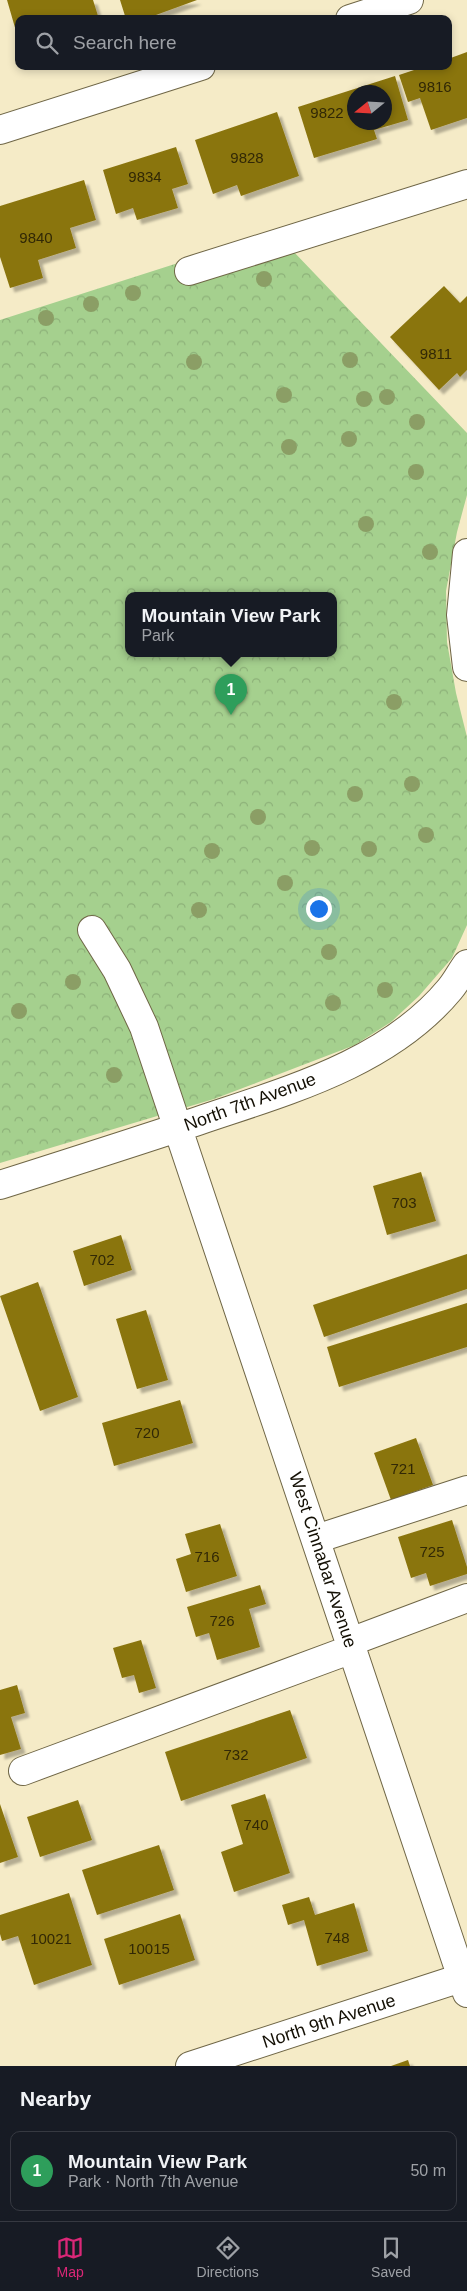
<!DOCTYPE html>
<html lang="en">
<head>
<meta charset="utf-8">
<style>
	:root { --surface:#171b24; --page:#20242c; --text:#f1f3f6; --muted:#9ea1a6; --line:#363941; --accent:#db2777 }
	body { margin:0; font-family:Arial,sans-serif; background:var(--page); color:var(--text) }
	.compass { position:absolute; left:347px; top:85px; width:45px; height:45px; border-radius:50%; background:var(--surface); box-shadow:0 2px 8px #0003; rotate:252deg }
	.you { position:absolute; left:318px; top:908px; width:18px; height:18px; margin:-12px; border:4px solid #fff; border-radius:50%; background:#1a73e8; box-shadow:0 0 0 8px #1a73e833 }
	.badge { display:grid; place-items:center; width:32px; height:32px; border-radius:50%; background:var(--accent); color:#fff; font-size:16px; font-weight:700 }
	.pin { position:absolute; translate:-50% -41px; filter:drop-shadow(0 1px 2px #0008) }
	.pin::after { content:''; position:absolute; top:26px; width:18px; height:15px; background:inherit; clip-path:polygon(0 0,100% 0,50% 100%) }
	.popup { position:absolute; left:125px; top:592px; width:212px; height:65px; box-sizing:border-box; display:grid; place-content:center; border-radius:10px; background:var(--surface); filter:drop-shadow(0 1px 4px #0005); font-size:16px; white-space:nowrap; color:var(--muted) }
	.popup b { font-size:19px; color:var(--text) }
	.popup::after { content:''; position:absolute; left:50%; top:100%; margin-left:-10px; border:10px solid transparent; border-top-color:var(--surface) }
	.list { margin:0; padding:0; list-style:none }
	h2 { display:flex; justify-content:space-between; align-items:center; height:65px; margin:0; padding:0 20px; font-size:21px }
	h2 small { font-size:16px; font-weight:400; color:var(--muted) }
	.list li { display:grid; grid-template-columns:32px 1fr auto; gap:15px; align-items:center; box-sizing:border-box; height:80px; margin:0 10px 10px; padding:0 10px; border:1px solid var(--line); border-radius:10px }
	.list b { display:block; font-size:19px; white-space:nowrap }
	.list p { margin:0; font-size:16px; white-space:nowrap; color:var(--muted) }
	.list em { font-size:16px; font-style:normal; color:var(--muted) }
	.icon { flex:none; width:28px; height:28px; fill:none; stroke:currentColor; stroke-width:2; stroke-linecap:round; stroke-linejoin:round }
	.map { position:relative; flex:none; width:467px; height:2066px; overflow:hidden }
	.search { position:absolute; background:var(--surface); box-shadow:0 2px 8px #0003; left:15px; right:15px; top:15px; height:55px; display:flex; align-items:center; gap:12px; box-sizing:border-box; padding:0 18px; border-radius:10px; color:var(--muted); font-size:19px }
	.sheet { height:155px; background:var(--surface) }
	nav { display:flex; justify-content:space-around; align-items:center; box-sizing:border-box; height:70px; border-top:1px solid var(--line); background:var(--surface); font-size:14px; color:var(--muted) }
	nav a { display:grid; justify-items:center; gap:2px }
	nav .on { color:var(--accent) }
	.map>svg:first-child { display:block }
	.forest { fill:url(#forest-crowns); fill-rule:evenodd }
	.building { fill:#8a740e; fill-rule:evenodd; filter:url(#shadow) }
	.lines { fill:none; stroke-linecap:round; stroke-linejoin:round }
	.minor-casing { stroke:#6f6646; stroke-width:30 }
	.minor { stroke:#fff; stroke-width:28 }
	.tree { fill:#8b9e65 }
	.labels { text-anchor:middle; stroke-width:4; stroke-linejoin:round; paint-order:stroke }
	.number-label { font-size:15px; fill:#312806 }
	.street-label { font-size:18px; fill:#130f04; stroke:#fff }
</style>
</head>
<body>
<div class="map">
<svg width="467" height="2066" viewBox="0 0 467 2066">
	<defs>
		<pattern id="forest-crowns" width="20" height="18" patternUnits="userSpaceOnUse" patternTransform="scale(1.25)"><rect width="20" height="18" fill="#a5d08e"/><path d="M2 6a3 3 0 1 1 6 0M12 15a3 3 0 1 1 6 0" fill="none" stroke="#8db179"/></pattern>
		<filter id="shadow"><feDropShadow dx="4.5" dy="4.5" stdDeviation="1" flood-color="#0004"/></filter>
	</defs>
	<rect width="100%" height="100%" fill="#f5ebc7"/>
	<path class="forest" d="M293,251l174,182v62l-10,37 -11,59 1,51 9,51 11,44v188l-15,33 -33,38 -28,26 -36,23 -141,54 -214,64v-843l178,-57 6,21zM128,596h206v58h-206z"/>
	<path class="building" d="M7,0h86l6,19h-80l-1,19z
		M120,0h77l-52,19h-19z
		M467,52v66l-36,12 -11,-32 -12,4 -9,-27 27,-9h22v-7z
		M395,76l13,44 -34,10 3,9 -63,19 -16,-51zM354,92h30v30h-30z
		M277,112l22,64 -58,20 -4,-11 -24,9 -18,-54z
		M176,147l12,37 -16,5 6,19 -41,12 -4,-12 -17,6 -13,-44z
		M84,180l12,40 -26,8 6,20 -38,12 5,18 -33,10 -10,-31v-51z
		M444,286l16,17 7,-7v74l-7,7 -3,-4 -18,17 -49,-53z
		M421,1172l15,49 -49,14 -14,-49z
		M121,1235l11,35 -48,16 -11,-35z
		M467,1254v35l-143,48 -11,-32z
		M38,1282l40,115 -38,14 -40,-115z
		M467,1303v44l-128,40 -12,-40z
		M146,1310l22,70 -31,9 -21,-70z
		M180,1400l13,43 -79,23 -12,-43z
		M416,1438l17,47 -42,15 -17,-47z
		M452,1520l15,47v7l-37,12 -4,-13 -15,5 -13,-41z
		M220,1524l17,52 -51,16 -10,-33 15,-5 -6,-20z
		M260,1585l6,19 -17,5 11,38 -43,13 -8,-27 -13,4 -9,-30z
		M141,1640l15,48 -17,5 -5,-18 -12,3 -9,-30z
		M17,1685l8,28 -14,4 10,32 -21,6v-65z
		M290,1710l17,48 -126,43 -16,-49z
		M265,1794l25,79 -56,19 -13,-40 22,-8 -12,-39z
		M78,1800l14,40 -52,17 -13,-40z
		M0,1804l18,53 -18,6z
		M159,1845l15,45 -77,25 -15,-45z
		M69,1893l23,72 -58,20 -16,-49 -16,5 -2,-7v-19z
		M309,1897l6,18 39,-12 14,48 -51,15 -13,-46 -16,5 -6,-20z
		M180,1914l15,46 -76,25 -15,-46z
		M408,2060l2,6h-19z"/>
	<g class="lines">
		<defs>
			<path id="minor" d="M350,19l59,-19
				M0,130l201,-64
				M189,271l278,-87
				M467,553l-6,62 6,52
				M92,930l25,40 27,57 323,966
				M0,1185c66,-21 132,-42 198,-64 88,-30 190,-57 252,-132 6,-7 11,-17 17,-25
				M316,1539l151,-49
				M350,1642l117,-44
				M23,1771l329,-122
				M190,2066l277,-90"/>
		</defs>
		<use href="#minor" class="minor-casing"/>
		<use href="#minor" class="minor"/>
	</g>
	<g class="tree">
		<circle cx="264" cy="279" r="8"/>
		<circle cx="133" cy="293" r="8"/>
		<circle cx="91" cy="304" r="8"/>
		<circle cx="46" cy="318" r="8"/>
		<circle cx="350" cy="360" r="8"/>
		<circle cx="194" cy="362" r="8"/>
		<circle cx="284" cy="395" r="8"/>
		<circle cx="387" cy="397" r="8"/>
		<circle cx="364" cy="399" r="8"/>
		<circle cx="417" cy="422" r="8"/>
		<circle cx="349" cy="439" r="8"/>
		<circle cx="289" cy="447" r="8"/>
		<circle cx="416" cy="472" r="8"/>
		<circle cx="366" cy="524" r="8"/>
		<circle cx="430" cy="552" r="8"/>
		<circle cx="394" cy="702" r="8"/>
		<circle cx="412" cy="784" r="8"/>
		<circle cx="355" cy="794" r="8"/>
		<circle cx="258" cy="817" r="8"/>
		<circle cx="426" cy="835" r="8"/>
		<circle cx="312" cy="848" r="8"/>
		<circle cx="369" cy="849" r="8"/>
		<circle cx="212" cy="851" r="8"/>
		<circle cx="285" cy="883" r="8"/>
		<circle cx="199" cy="910" r="8"/>
		<circle cx="329" cy="952" r="8"/>
		<circle cx="73" cy="982" r="8"/>
		<circle cx="385" cy="990" r="8"/>
		<circle cx="333" cy="1003" r="8"/>
		<circle cx="19" cy="1011" r="8"/>
		<circle cx="114" cy="1075" r="8"/>
	</g>
	<g class="labels">
		<g class="number-label">
			<text x="435" y="92">9816</text>
			<text x="327" y="118">9822</text>
			<text x="247" y="163">9828</text>
			<text x="145" y="182">9834</text>
			<text x="36" y="243">9840</text>
			<text x="436" y="359">9811</text>
			<text x="404" y="1208">703</text>
			<text x="102" y="1265">702</text>
			<text x="147" y="1438">720</text>
			<text x="403" y="1474">721</text>
			<text x="432" y="1557">725</text>
			<text x="207" y="1562">716</text>
			<text x="222" y="1626">726</text>
			<text x="236" y="1760">732</text>
			<text x="256" y="1830">740</text>
			<text x="337" y="1943">748</text>
			<text x="51" y="1944">10021</text>
			<text x="149" y="1954">10015</text>
		</g>
		<g class="street-label">
			<text transform="translate(250 1102) rotate(-20)" y="6">North 7th Avenue</text>
			<text transform="translate(323 1560) rotate(72)" y="6">West Cinnabar Avenue</text>
			<text transform="translate(329 2021) rotate(-18)" y="6">North 9th Avenue</text>
		</g>
	</g>
</svg>
<svg class="compass" viewBox="-18 -18 36 36"><path d="M0-13l5 13h-10z" fill="#e53935"/><path d="M0 13l5-13h-10z" fill="#9ea1a6"/></svg>
<div class="you"></div>
<div class="pin badge" style="left:231px;top:715px;background:#2e9e5b">1</div>
<div class="popup"><b>Mountain View Park</b>Park</div>
<div class="search"><svg class="icon" aria-label="search" viewBox="0 0 24 24"><circle cx="10" cy="10" r="6"/><path d="M15 15l6 6"/></svg>Search here</div>
</div>
<section class="sheet">
<h2>Nearby<small></small></h2>
<ul class="list">
<li><span class="badge" style="background:#2e9e5b">1</span><div><b>Mountain View Park</b><p>Park · North 7th Avenue</p></div><em>50 m</em></li>
</ul>
</section>
<nav>
<a class="on"><svg class="icon" aria-label="map" viewBox="0 0 24 24"><path d="M3 6l6-2 6 2 6-2v14l-6 2-6-2-6 2zM9 4v14M15 6v14"/></svg>Map</a>
<a><svg class="icon" aria-label="directions" viewBox="0 0 24 24"><path d="M12 3l9 9-9 9-9-9zM9 14v-3h6M13 9l2 2-2 2"/></svg>Directions</a>
<a><svg class="icon" aria-label="saved" viewBox="0 0 24 24"><path d="M7 4h10v16l-5-4-5 4z"/></svg>Saved</a>
</nav>
</body>
</html>
